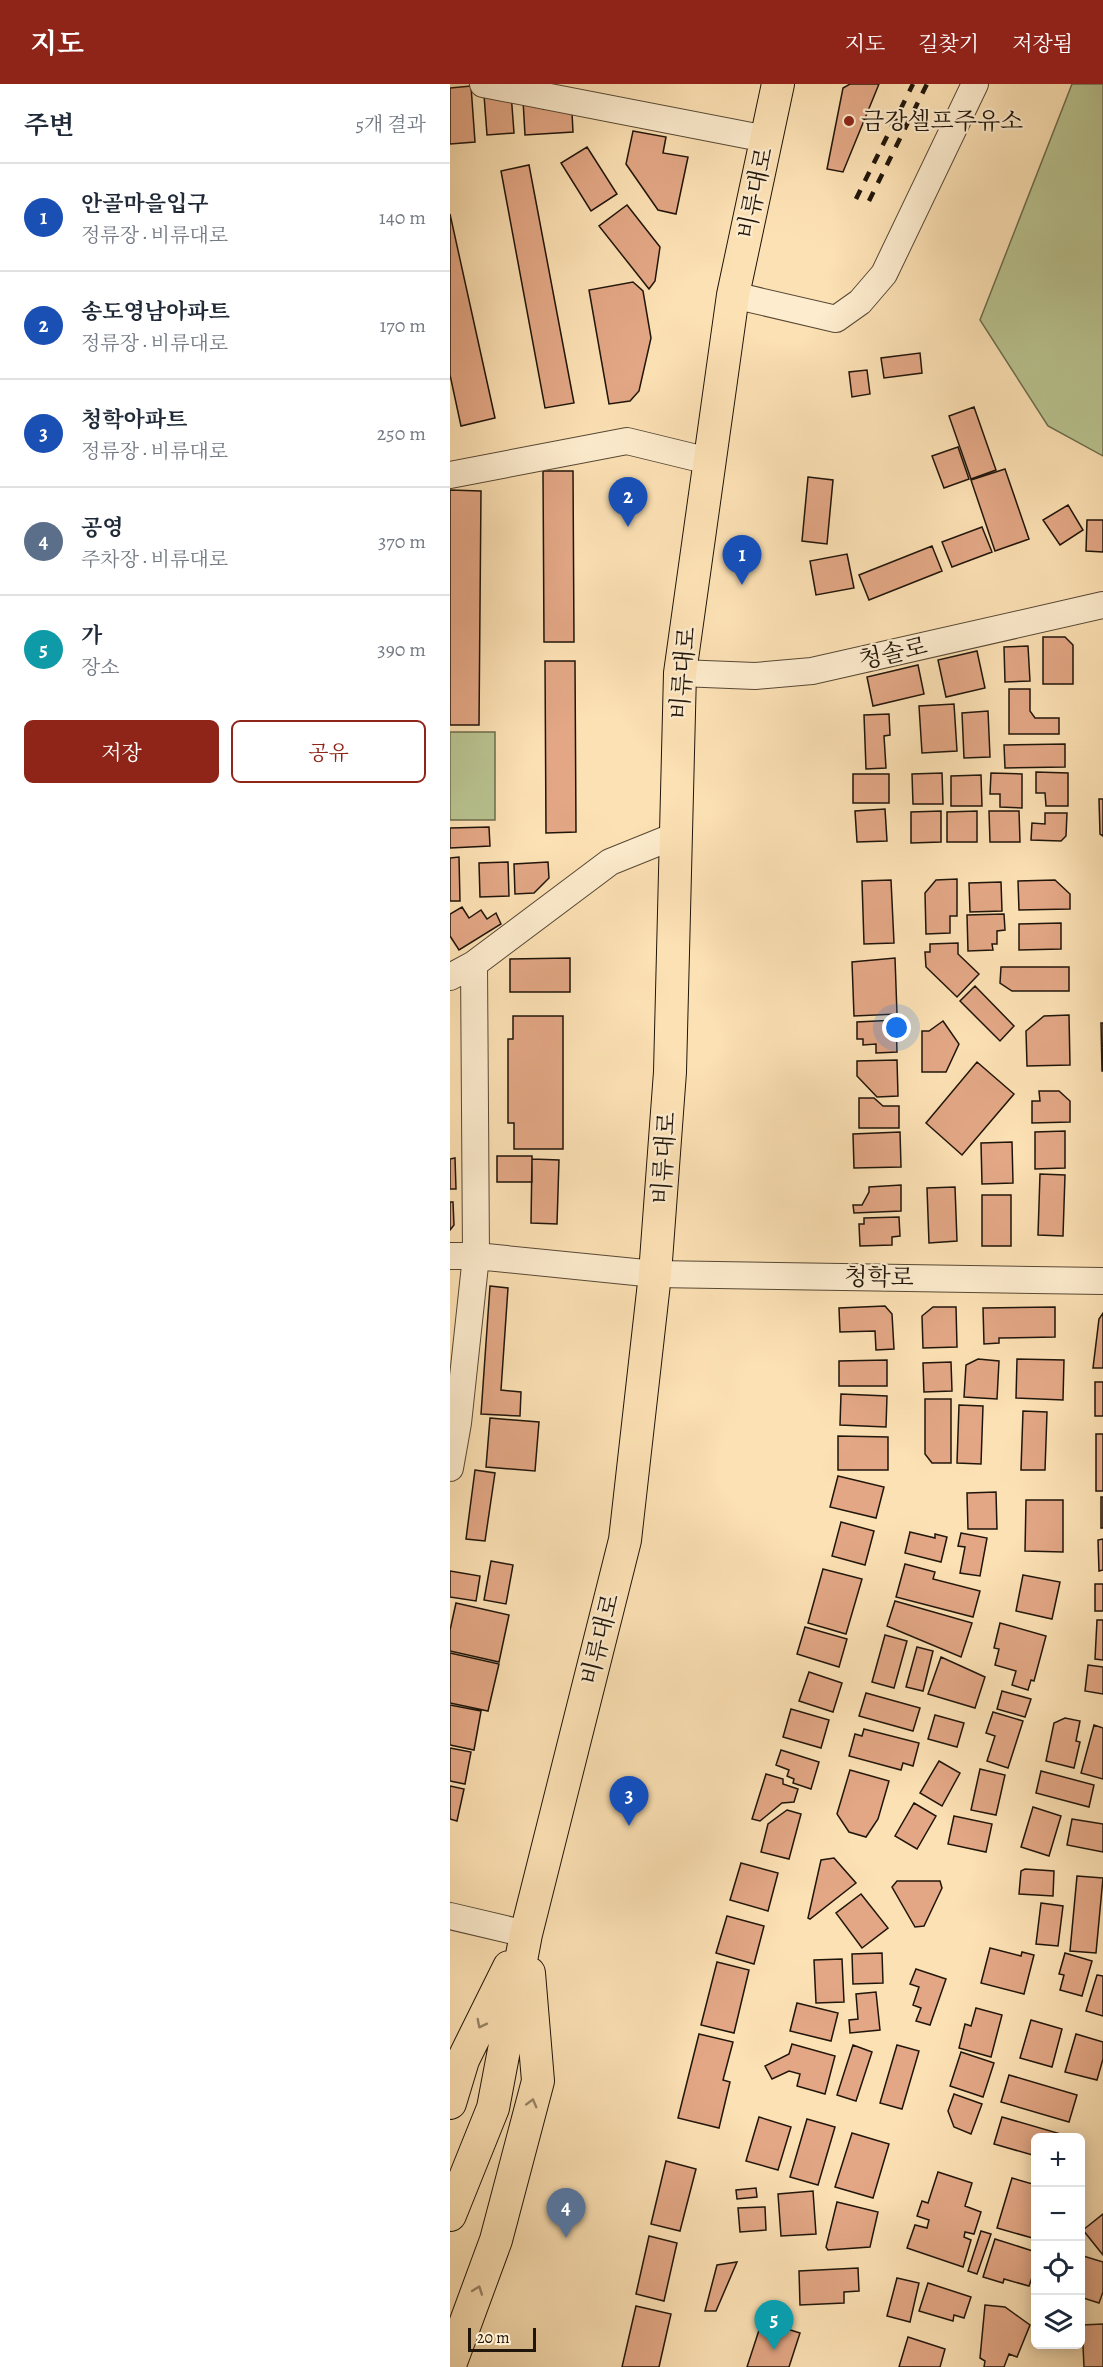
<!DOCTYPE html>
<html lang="ko">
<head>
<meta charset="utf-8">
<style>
	:root { --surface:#fff; --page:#f6f6f7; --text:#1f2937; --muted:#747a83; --line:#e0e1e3; --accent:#8f2418 }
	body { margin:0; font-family:Alegreya,"Noto Serif KR",serif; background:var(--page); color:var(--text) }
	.controls { position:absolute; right:18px; bottom:18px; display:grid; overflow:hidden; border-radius:9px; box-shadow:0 3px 15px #0003 }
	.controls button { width:54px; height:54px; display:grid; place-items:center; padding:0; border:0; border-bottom:2px solid var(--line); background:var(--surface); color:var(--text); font:30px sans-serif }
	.scale { position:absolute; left:18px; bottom:15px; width:68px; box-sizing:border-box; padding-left:6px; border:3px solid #20150a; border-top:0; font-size:16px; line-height:21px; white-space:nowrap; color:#20150a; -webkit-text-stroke:4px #fdecce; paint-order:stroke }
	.you { position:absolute; left:447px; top:944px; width:21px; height:21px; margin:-15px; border:4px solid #fff; border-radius:50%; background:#1a73e8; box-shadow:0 0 0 9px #1a73e833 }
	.badge { display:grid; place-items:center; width:39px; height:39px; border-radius:50%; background:var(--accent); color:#fff; font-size:20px; font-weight:700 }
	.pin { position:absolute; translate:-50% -50px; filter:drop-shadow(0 2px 3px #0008) }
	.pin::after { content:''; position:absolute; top:32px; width:21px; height:18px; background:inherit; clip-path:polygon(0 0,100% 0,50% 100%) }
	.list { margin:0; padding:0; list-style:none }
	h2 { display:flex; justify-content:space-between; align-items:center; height:78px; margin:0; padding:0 24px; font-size:26px }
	h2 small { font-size:20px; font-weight:400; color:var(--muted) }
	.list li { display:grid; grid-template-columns:39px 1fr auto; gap:18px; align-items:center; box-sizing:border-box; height:108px; padding:0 24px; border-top:2px solid var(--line) }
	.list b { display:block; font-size:22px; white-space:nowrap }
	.list p { margin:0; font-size:20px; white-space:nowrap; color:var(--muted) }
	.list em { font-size:20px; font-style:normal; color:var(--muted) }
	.actions { display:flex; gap:12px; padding:18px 24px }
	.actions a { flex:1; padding:14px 0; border:2px solid var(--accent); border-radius:9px; text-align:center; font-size:21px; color:var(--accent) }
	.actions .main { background:var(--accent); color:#fff }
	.icon { flex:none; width:33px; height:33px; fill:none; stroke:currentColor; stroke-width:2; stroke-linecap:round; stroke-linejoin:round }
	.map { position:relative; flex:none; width:653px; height:2283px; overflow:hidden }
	header { display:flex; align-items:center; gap:36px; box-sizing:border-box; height:84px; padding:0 30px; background:var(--accent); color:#fff }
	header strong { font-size:28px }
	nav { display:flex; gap:33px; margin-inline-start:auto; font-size:21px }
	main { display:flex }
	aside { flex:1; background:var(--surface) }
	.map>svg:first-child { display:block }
	.green { fill:#b9c491; stroke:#6c6c4e; stroke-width:1.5 }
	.building { fill:#e3a785; stroke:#20150a; stroke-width:1.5 }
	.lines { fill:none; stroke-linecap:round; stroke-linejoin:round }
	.minor-casing { stroke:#574834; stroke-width:28 }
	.major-casing { stroke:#20150a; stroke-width:34 }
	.minor { stroke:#fdecce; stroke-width:26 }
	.major { stroke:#fce1b4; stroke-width:32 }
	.rail { stroke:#20150a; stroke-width:4.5; stroke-dasharray:10 10; stroke-linecap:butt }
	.oneway { stroke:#998568 }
	.poi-dot { fill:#8f2418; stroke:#fdecce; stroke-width:2 }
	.labels { text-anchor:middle; stroke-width:4.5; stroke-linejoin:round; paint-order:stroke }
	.poi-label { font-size:24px; fill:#20150a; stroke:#fdecce; text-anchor:start }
	.street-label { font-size:24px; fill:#20150a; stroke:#fdecce }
</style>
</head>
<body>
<header>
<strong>지도</strong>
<nav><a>지도</a><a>길찾기</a><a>저장됨</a></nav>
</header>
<main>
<aside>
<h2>주변<small>5개 결과</small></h2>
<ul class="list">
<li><span class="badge" style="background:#1a4fb4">1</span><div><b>안골마을입구</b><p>정류장 · 비류대로</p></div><em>140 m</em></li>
<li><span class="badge" style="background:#1a4fb4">2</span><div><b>송도영남아파트</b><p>정류장 · 비류대로</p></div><em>170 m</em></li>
<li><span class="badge" style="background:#1a4fb4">3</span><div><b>청학아파트</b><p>정류장 · 비류대로</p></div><em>250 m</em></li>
<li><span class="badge" style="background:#5c6f8a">4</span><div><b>공영</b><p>주차장 · 비류대로</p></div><em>370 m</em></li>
<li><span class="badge" style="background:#0f9aa8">5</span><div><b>가</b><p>장소</p></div><em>390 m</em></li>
</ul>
<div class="actions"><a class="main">저장</a><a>공유</a></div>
</aside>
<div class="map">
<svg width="653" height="2283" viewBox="0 0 653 2283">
	<rect width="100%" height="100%" fill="#fce1b4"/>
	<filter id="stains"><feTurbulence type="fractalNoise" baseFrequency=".00333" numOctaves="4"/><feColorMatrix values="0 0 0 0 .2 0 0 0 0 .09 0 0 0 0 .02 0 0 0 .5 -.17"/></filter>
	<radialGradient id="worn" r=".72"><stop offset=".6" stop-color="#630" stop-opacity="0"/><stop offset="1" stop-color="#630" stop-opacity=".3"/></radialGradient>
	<path class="green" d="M622,0h31v372l-55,-30 -68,-106z
		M0,648h45v88h-45z"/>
	<path class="building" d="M400,0h29l-36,88 -16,-3 16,-81z
		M21,2l4,56 -25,2v-56z
		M61,9l3,40 -27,2 -3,-40z
		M92,15l1,10h16l13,4 1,19 -48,3 -2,-35z
		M183,47l33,6 -3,16 25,4 -12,57 -18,-4 -32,-46z
		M137,63l30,47 -26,17 -30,-48z
		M79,81l45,238 -29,5 -44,-237z
		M177,121l33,42 -5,34 -6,8 -50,-63z
		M0,130l45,204 -34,8 -11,-51z
		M183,198l10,9 8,47 -12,53 -9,10 -21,3 -20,-114z
		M470,269l2,20 -38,5 -3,-20z
		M417,286l3,24 -18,3 -3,-25z
		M524,323l22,63 -25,9 -22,-63z
		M508,363l11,32 -25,9 -12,-32z
		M555,385l24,70 -34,12 -24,-71z
		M93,387h30l1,171h-30z
		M358,393l25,3 -6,64 -25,-3z
		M0,406l31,1 -2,234h-29z
		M618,421l15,25 -23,15 -17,-25z
		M637,436h16v32l-17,-1z
		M532,443l10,25 -40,15 -10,-25z
		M482,462l10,25 -73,29 -10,-25z
		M397,470l7,34 -38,7 -6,-34z
		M593,553h22l8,8v39h-30z
		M578,562l2,35 -25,1 -1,-35z
		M527,567l8,37 -39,9 -8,-37z
		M95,577h30l1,171 -30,1z
		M468,581l6,29 -51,12 -6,-29z
		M559,605h21v22l5,7h24v16h-50z
		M504,620l3,47 -35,2 -3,-47z
		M538,627l2,46 -26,1 -2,-45z
		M439,630l1,21 -6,1 2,32 -20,1 -2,-54z
		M615,660v23l-60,1 -1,-23z
		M586,688l32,1v33h-22l-1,-13h-9z
		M492,689l1,31h-30l-1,-30z
		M541,689l31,1v34l-22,-1v-13h-10z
		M403,690h36v29h-36z
		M531,691l1,31h-31v-30z
		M649,715h4v37l-3,-2z
		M435,725l2,32 -30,1 -2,-31z
		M491,727v31l-30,1v-31z
		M527,727v31h-30v-30z
		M539,727h30l1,31h-30z
		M595,729h22l-1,23 -5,5 -30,-1 1,-17 13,1z
		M39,743l1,19 -40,2v-20z
		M9,773l1,44h-10v-43z
		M58,778l1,34 -29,1 -1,-34z
		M98,778l1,16 -15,15 -19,1 -1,-30z
		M507,795v37h-7v17l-24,1 -1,-41 11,-13z
		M441,796l3,63 -30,1 -2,-63z
		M605,796l15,14v15l-51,1 -1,-29z
		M551,798l1,29 -32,1 -1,-29z
		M12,823l7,11 12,-8 6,9 9,-6 5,11 -42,26 -9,-14v-22z
		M554,830l1,16 -8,1v13h-5l1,6 -25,1 -1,-36z
		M611,839v26l-42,1v-26z
		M508,859v11l21,20 -22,23 -31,-30 -1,-15h5v-8z
		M120,874v34h-60v-33z
		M445,874l2,56 -43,2 -2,-54z
		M551,883h68v24h-57l-12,-8z
		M525,902l39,40 -14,15 -40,-40z
		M619,931l1,50 -43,1 -1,-35 18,-15z
		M63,932h50v133h-49v-26h-6v-84h5z
		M446,936l1,32 -21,1v-9l-13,1v-6h-6v-17z
		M493,937l16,23 -13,28h-24v-41h7z
		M651,939h2v48h-1z
		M447,976l1,36 -21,1 -20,-21v-15z
		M527,978l37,32 -52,61 -36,-32z
		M589,1007h20l11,10v21l-38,1v-22h8z
		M409,1014h15l9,8h16v22h-40z
		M615,1047v37l-30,1v-37z
		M450,1048l1,35 -47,1 -1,-34z
		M562,1058l1,41 -31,1 -1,-41z
		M47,1072h35v26h-35z
		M5,1074l1,31h-6v-30z
		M82,1075l27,1 -2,64 -26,-1z
		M590,1090l25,1 -2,61 -25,-1z
		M451,1101v26l-47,2 -1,-8h9l7,-13v-5z
		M505,1103l2,54 -28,2 -2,-55z
		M532,1111h29v51h-29z
		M0,1118h3l1,23 -4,5z
		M449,1133l1,19 -8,1v8l-32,1 -1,-22h5v-6z
		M40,1202l18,2 -7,102 20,2 -1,24 -39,-2z
		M435,1222l7,8 2,35 -18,1 -1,-19 -35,1 -1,-24z
		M483,1223h23l1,40 -34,1 -1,-32z
		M605,1223v30l-56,1v5l-15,1 -1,-36z
		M653,1229v55h-10l6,-49z
		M528,1275l21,2 -2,38 -33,-2 2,-32z
		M567,1275l47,1 -1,40 -47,-2z
		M437,1276v26h-48v-25z
		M501,1278l1,29 -28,1 -1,-29z
		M645,1298h8v34h-8z
		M391,1310l46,2 -1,31 -46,-2z
		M475,1315h26v64h-19l-7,-9z
		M509,1321l24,1 -2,58 -24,-1z
		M573,1327l24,1 -2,58h-24z
		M40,1334l49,4 -4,49 -49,-4z
		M646,1350h7v57h-7z
		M388,1352l50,1v33h-50z
		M25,1386l20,3 -10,68 -19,-2z
		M388,1392l46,11 -8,31 -46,-11z
		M546,1408l1,37h-29l-1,-36z
		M651,1413h2v31h-2z
		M576,1416h37v52l-38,-1z
		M391,1438l33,9 -9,34 -33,-9z
		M460,1448l25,6v-4l12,3 -6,25 -36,-9z
		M511,1449l26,5 -7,38 -20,-3 5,-26 -7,-1z
		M653,1455v31l-4,1 -1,-31z
		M41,1477l22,4 -7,39 -22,-4z
		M455,1480l30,8 -2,7 47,12 -7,26 -77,-20z
		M373,1485l39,10 -16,55 -38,-11z
		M0,1487l30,5 -4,25 -26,-4z
		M573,1491l37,7 -8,37 -36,-8z
		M645,1500h8v27h-8z
		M445,1517l77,22 -11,34 -74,-31z
		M6,1519l53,12 -10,47 -49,-11v-21z
		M647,1536h6v40l-8,-1z
		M550,1539l46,13 -12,45 -3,-1 -3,10 -16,-5 4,-14 -21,-6 4,-16 -5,-1z
		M355,1543l42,12 -8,28 -42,-13z
		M435,1551l22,6 -13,47 -22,-6z
		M467,1563l16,4 -10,40 -17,-4z
		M0,1569l49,11 -11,47 -38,-8z
		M491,1573l44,20 -10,31 -47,-14z
		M638,1581l15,2v27l-18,-3z
		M359,1588l33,11 -9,29 -34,-11z
		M552,1607l29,8 -6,18 -28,-8z
		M416,1609l54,15 -7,23 -54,-15z
		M0,1621l31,6 -7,39 -24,-5z
		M341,1625l38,11 -8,28 -38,-11z
		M543,1628l30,9 -15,47 -21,-7 8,-25 -9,-3z
		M485,1631l29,8 -7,24 -29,-8z
		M615,1634l15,3 -4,20 4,1 -6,26 -28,-7 8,-38z
		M644,1641l9,3v51l-22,-6z
		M414,1645l55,14 -6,23 -10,-3 -2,7 -52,-14 6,-22 7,2z
		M0,1664l21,4 -6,32 -15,-3z
		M331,1666l38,12 -8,27 -18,-6 1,-4 -7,-3 2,-6 -13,-5z
		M489,1677l21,12 -18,33 -22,-13z
		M530,1685l25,6 -9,40 -25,-5z
		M400,1686l39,11 -11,38 -12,18 -17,-5 -12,-18z
		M591,1687l53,14 -5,22 -53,-14z
		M316,1690l17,5v5l15,5 -4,13 -12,1 -22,18 -8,-2z
		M0,1702l14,3 -7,32 -7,-2z
		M464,1719l22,13 -19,33 -22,-13z
		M583,1723l28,9 -12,40 -28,-9z
		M337,1726l14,4 -12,45 -28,-7 7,-28z
		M504,1732l38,8 -6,28 -38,-8z
		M622,1735l31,5v28l-36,-7z
		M384,1774l22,25 -46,36 -2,-1 13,-58z
		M291,1779l37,10 -10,38 -38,-11z
		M575,1785l29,2 -1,25 -34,-2 2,-23z
		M627,1792l26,2 -7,75 -26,-2z
		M447,1797h43l2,7 -18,38 -9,1 -23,-40z
		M411,1810l27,34 -26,20 -26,-35z
		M591,1819l22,3 -5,40 -22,-2z
		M277,1832l37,10 -10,38 -38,-11z
		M540,1864l31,8 1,-4 12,3 -10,39 -43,-11z
		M432,1869l1,30 -30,1 -1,-30z
		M615,1869l27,8 -10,35 -22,-6 4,-15 -5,-1z
		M392,1875l2,43 -28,1 -2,-43z
		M267,1878l32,8 -15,63 -33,-8z
		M466,1885l30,10 -16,46 -14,-4 5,-13 -8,-3 6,-18 -9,-3z
		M647,1891l6,1v40l-17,-5z
		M426,1908l4,38 -30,3 -1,-13 9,-1 -2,-25z
		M347,1919l41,10 -7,28 -41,-10z
		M526,1924l26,7 -11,42 -32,-9 6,-24 6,2z
		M581,1936l31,9 -10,38 -32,-9z
		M249,1950l34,8 -10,38 7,2 -11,46 -41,-10z
		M626,1950l27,8v17l-6,21 -32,-8z
		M342,1960l43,12 -10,38 -28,-8 3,-12 -11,-3 -17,8 -7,-13 24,-12z
		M403,1961l19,7 -16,49 -19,-6z
		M447,1961l22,6 -17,58 -22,-6z
		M511,1968l33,11 -11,34 -33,-11z
		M559,1991l68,20 -8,27 -68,-20z
		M504,2010l28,10 -11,30 -17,-7 -6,-16z
		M309,2033l32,10 -13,43 -32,-9z
		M552,2033l69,20v1h-35v18l-42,-12z
		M357,2035l28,8 -17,58 -28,-8z
		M402,2049l37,11 -16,54 -38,-11z
		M216,2077l30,8 -16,62 -29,-7z
		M488,2088l34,11 -7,23 16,6 -7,22 -9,-2 -1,5 7,3 -8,27 -56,-19 8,-23 12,3 2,-8 -12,-4 5,-15 6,2z
		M562,2094l24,7v54l-39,-11z
		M306,2104l1,9 -20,2 -1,-9z
		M363,2107l3,43 -35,2 -3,-42z
		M387,2118l41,10 -8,35 -42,3 -2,-3z
		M315,2123l1,23 -26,2 -2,-24z
		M653,2130v41l-20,-25z
		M531,2147l10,3 -14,40 -9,-3z
		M199,2152l28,7 -13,58 -28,-7z
		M545,2155l41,13v14l-7,20 -25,-7 -1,4 -20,-6z
		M630,2171l23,7v30l-4,11 -19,-6z
		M287,2178l-21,49h-11l12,-46z
		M408,2184l1,23 -15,1v11l-44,2 -1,-34z
		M447,2194l22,5 -9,39 -23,-6z
		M478,2199l43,14 -7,21 -10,-3 -1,6 -34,-10z
		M535,2221l20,2 25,18 -13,32 -8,-3 -5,13h-20l1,-6 -5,-3z
		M186,2222l35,8 -12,53h-37z
		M312,2237l38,12 -11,34h-42z
		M653,2240v43h-19l-2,-42z
		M458,2253l37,12 -5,18h-41z"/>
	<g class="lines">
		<defs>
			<path id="minor" d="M33,0l283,55
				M283,211l103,24 24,-17 24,-28 91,-190
				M0,391l177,-34 82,20
				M230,589l75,3 57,-5 291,-66
				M0,893l24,-13 136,-102 67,-27
				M0,1172h26l179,18 448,7
				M0,1384l8,-45 18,-167 -2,-292
				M0,1832l76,18"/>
			<path id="major" d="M0,2019l13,-43 46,-93
				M0,2131l43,-107 33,-174 99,-394 30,-266 15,-202 10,-399 53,-378 45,-211
				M0,2281l46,-125 42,-159 -9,-108"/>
		</defs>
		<use href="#minor" class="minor-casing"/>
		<use href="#major" class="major-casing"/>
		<use href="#minor" class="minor"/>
		<use href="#major" class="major"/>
		<path class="rail" d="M406,115l57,-115
			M419,117l58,-117"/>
	</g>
	<defs><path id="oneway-chevron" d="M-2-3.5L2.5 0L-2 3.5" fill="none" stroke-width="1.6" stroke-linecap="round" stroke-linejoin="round" transform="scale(1.5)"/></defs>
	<g class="oneway">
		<use href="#oneway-chevron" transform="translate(31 1940) rotate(117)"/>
		<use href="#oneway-chevron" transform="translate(82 2019) rotate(-75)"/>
		<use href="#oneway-chevron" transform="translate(28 2206) rotate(-70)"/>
	</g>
	<circle class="poi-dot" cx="399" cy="37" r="6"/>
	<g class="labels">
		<g class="poi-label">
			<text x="411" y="45">금강셀프주유소</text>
		</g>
		<g class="street-label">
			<text transform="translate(305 109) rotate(-78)" y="8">비류대로</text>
			<text transform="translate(443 569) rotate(-13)" y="8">청솔로</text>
			<text transform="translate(233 589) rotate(-85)" y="8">비류대로</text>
			<text transform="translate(214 1074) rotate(-86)" y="8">비류대로</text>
			<text transform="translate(429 1193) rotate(1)" y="8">청학로</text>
			<text transform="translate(150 1555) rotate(-76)" y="8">비류대로</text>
		</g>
	</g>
	<rect width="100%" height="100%" filter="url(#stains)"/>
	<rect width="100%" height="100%" fill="url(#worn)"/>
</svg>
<div class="controls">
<button>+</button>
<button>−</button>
<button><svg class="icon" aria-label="locate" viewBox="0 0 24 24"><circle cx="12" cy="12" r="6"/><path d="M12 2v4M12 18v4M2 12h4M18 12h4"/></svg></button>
<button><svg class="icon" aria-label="layers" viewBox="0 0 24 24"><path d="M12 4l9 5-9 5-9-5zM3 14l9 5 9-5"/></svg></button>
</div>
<div class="scale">20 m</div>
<div class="you"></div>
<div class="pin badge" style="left:292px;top:501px;background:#1a4fb4">1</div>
<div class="pin badge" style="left:178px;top:443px;background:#1a4fb4">2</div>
<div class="pin badge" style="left:179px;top:1742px;background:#1a4fb4">3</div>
<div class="pin badge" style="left:116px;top:2154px;background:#5c6f8a">4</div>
<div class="pin badge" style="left:324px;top:2266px;background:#0f9aa8">5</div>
</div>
</main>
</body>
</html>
